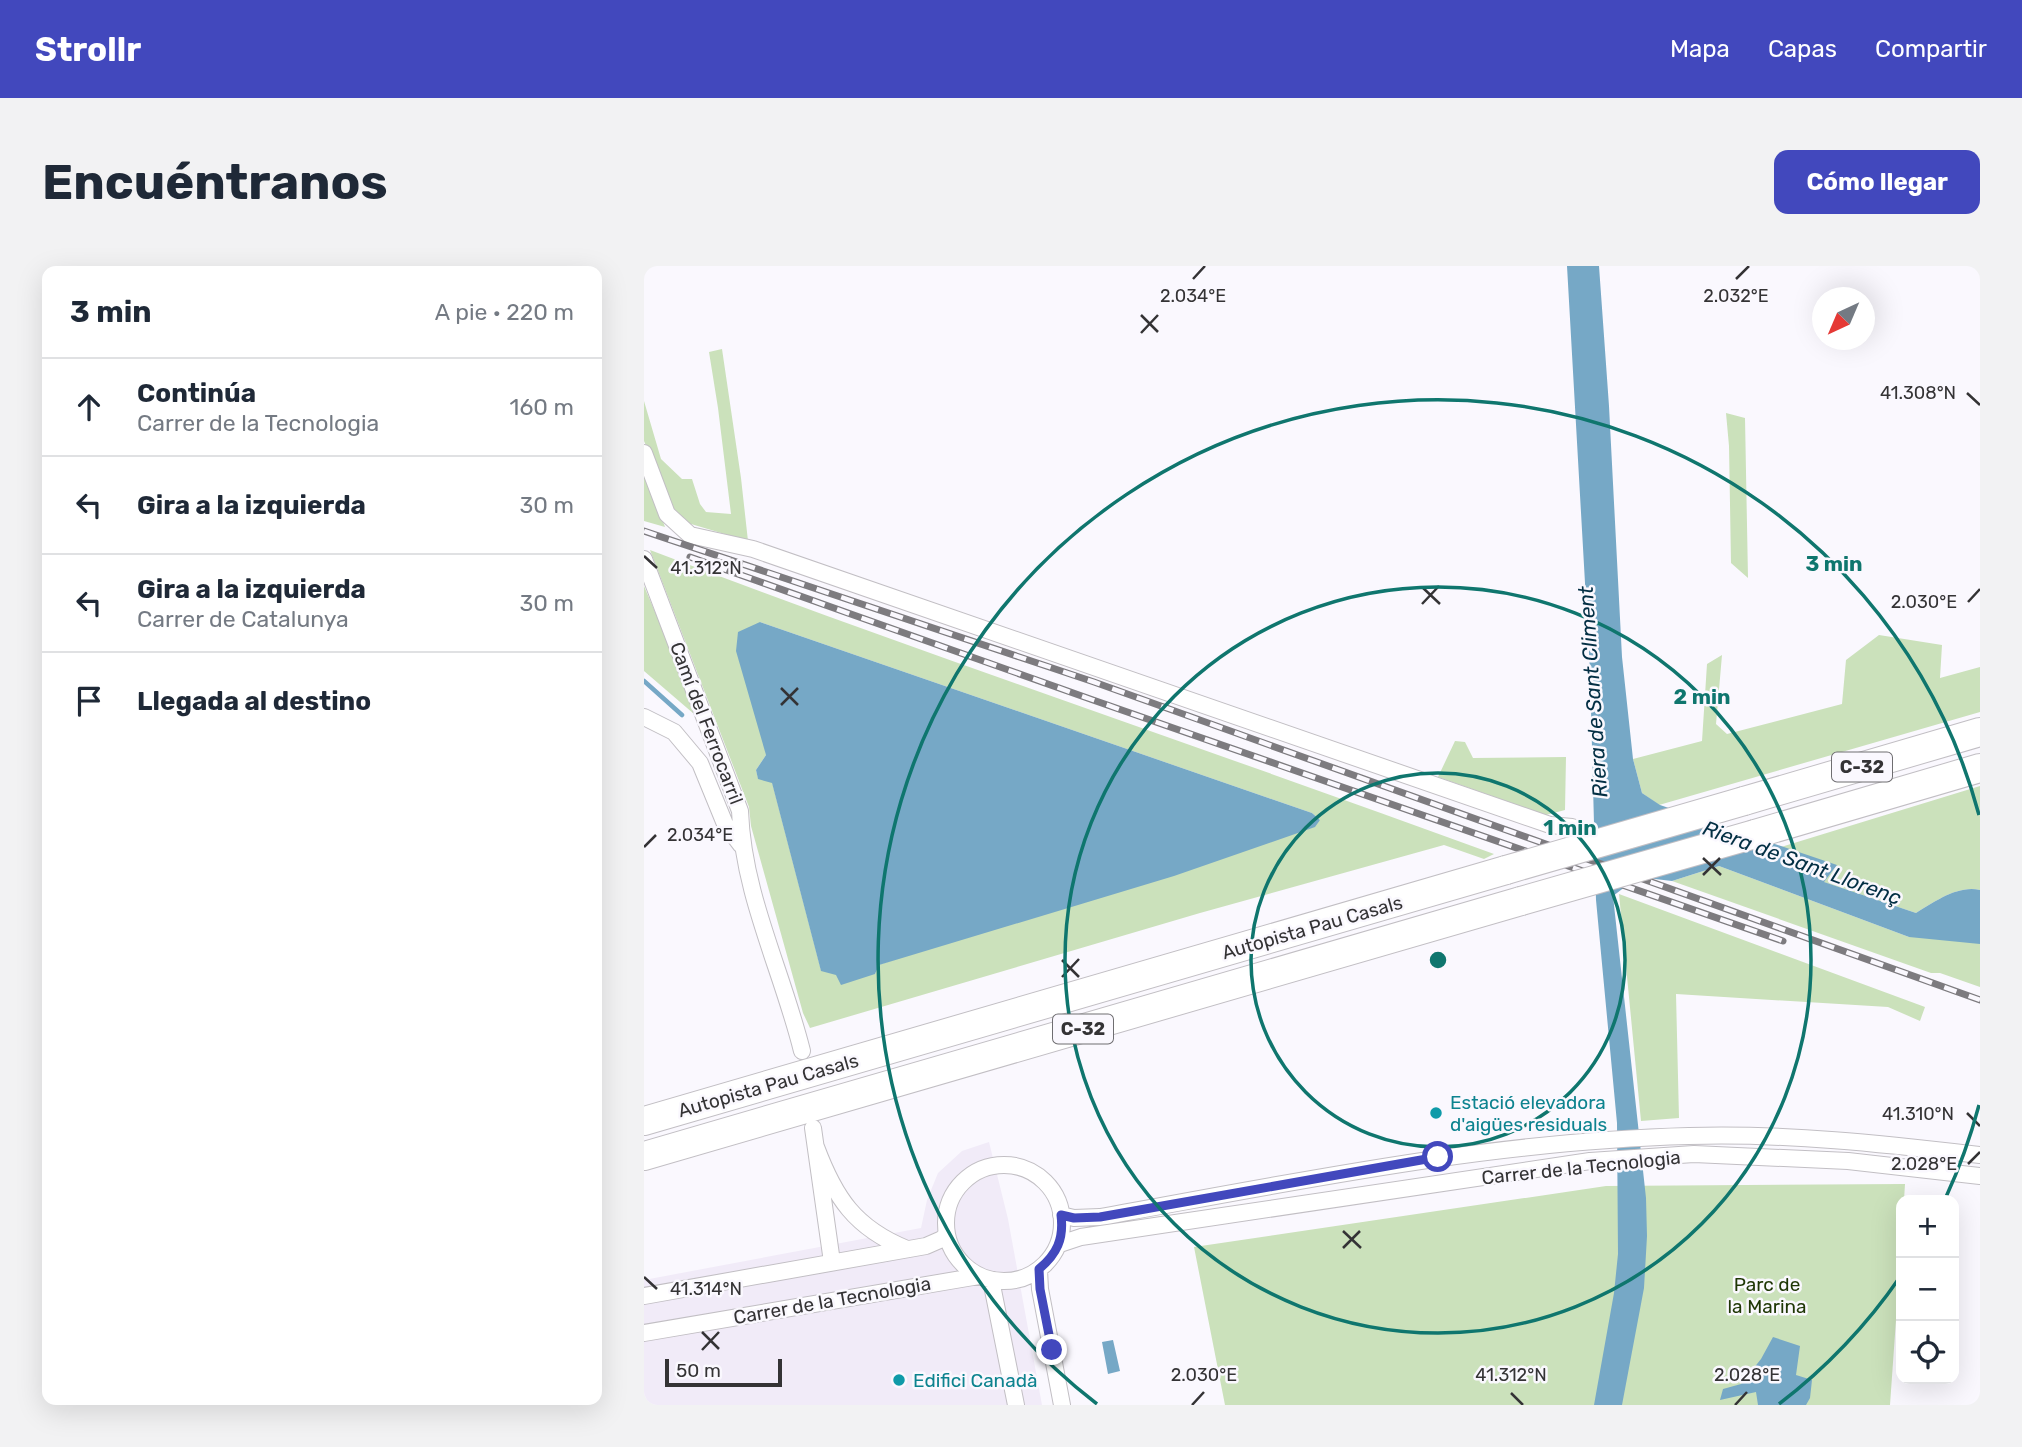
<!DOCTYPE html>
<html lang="es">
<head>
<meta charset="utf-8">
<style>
	:root { --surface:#fff; --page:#f2f2f3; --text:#1f2937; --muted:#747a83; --line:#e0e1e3; --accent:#4248bd }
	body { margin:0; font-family:Rubik,sans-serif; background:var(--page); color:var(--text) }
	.controls { position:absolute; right:21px; bottom:21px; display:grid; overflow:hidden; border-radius:14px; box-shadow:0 7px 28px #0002 }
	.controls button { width:63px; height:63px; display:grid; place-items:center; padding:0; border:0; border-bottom:2px solid var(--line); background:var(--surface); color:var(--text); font:35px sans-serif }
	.compass { position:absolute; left:1168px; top:21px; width:63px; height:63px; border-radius:50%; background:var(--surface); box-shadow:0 7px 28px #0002; rotate:224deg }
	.scale { position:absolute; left:21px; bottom:18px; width:117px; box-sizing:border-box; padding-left:7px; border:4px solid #343335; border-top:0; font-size:19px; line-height:24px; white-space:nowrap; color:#343335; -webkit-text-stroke:5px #faf8fe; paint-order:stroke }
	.stop { position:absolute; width:21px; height:21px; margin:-16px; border:5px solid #4248bd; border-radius:50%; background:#fff }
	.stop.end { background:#4248bd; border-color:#fff; box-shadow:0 2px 7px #0008 }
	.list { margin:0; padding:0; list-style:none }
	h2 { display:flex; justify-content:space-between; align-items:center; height:91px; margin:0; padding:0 28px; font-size:30px }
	h2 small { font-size:23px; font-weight:400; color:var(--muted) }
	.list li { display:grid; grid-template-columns:46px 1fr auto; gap:21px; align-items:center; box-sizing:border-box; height:98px; padding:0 28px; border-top:2px solid var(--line) }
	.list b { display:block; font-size:26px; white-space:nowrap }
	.list p { margin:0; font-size:23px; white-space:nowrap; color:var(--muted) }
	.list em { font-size:23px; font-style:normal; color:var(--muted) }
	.icon { flex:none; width:38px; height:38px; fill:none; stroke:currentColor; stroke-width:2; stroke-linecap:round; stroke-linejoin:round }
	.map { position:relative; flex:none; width:1336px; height:1139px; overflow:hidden; border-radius:14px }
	header { display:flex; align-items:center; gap:42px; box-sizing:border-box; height:98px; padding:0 35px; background:var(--accent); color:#fff }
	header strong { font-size:33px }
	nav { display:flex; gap:38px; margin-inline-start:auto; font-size:24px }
	.intro { display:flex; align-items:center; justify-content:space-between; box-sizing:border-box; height:168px; padding:0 42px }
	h1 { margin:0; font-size:49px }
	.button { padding:18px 32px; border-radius:14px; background:var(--accent); color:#fff; font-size:24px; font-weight:700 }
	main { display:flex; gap:42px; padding:0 42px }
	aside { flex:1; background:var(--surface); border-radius:14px; box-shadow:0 7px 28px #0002 }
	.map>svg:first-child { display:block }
	.built { fill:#f1ebf8 }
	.green { fill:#cbe1bb; fill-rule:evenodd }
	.water { fill:#76a8c6 }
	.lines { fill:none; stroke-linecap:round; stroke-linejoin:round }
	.stream { stroke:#76a8c6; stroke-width:4.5 }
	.minor-casing { stroke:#c2bfc4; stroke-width:18 }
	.motorway-casing { stroke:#c2bfc4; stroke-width:30 }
	.minor { stroke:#fff; stroke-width:16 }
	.motorway { stroke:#fff; stroke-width:28 }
	.rail-casing { stroke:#7d7b7f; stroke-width:7 }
	.rail { stroke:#faf8fe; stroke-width:4.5; stroke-dasharray:13; stroke-linecap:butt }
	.motorway-bridge-casing { stroke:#c2bfc4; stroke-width:30; stroke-linecap:butt }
	.motorway-bridge { stroke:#fff; stroke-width:28 }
	.route { stroke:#4248bd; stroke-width:9 }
	.ticks { fill:none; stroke:#343335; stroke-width:2.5 }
	.ring { fill:none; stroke:#0f766e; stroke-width:3.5 }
	.culture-dot { fill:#0f9aa8; stroke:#faf8fe; stroke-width:2.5 }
	.labels { text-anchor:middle; stroke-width:5; stroke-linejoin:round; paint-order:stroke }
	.shield { fill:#faf8fe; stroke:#6f6e71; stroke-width:2 }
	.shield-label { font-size:18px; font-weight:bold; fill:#343335 }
	.street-label { font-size:19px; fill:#343335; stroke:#faf8fe }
	.culture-label { font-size:19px; fill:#0d838f; stroke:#faf8fe; text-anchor:start }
	.park-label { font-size:19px; fill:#1f3705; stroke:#faf8fe }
	.water-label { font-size:21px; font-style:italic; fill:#032f44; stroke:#faf8fe }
	.ticks-label { font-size:18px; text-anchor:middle; fill:#343335; stroke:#faf8fe; stroke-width:5; stroke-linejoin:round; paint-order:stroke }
	.centre { fill:#0f766e; stroke:#faf8fe; stroke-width:3.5 }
	.ring-label { font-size:21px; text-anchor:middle; font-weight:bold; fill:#0f766e; stroke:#faf8fe; stroke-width:5; stroke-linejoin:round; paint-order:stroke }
</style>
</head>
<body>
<header>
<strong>Strollr</strong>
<nav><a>Mapa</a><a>Capas</a><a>Compartir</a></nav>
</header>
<div class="intro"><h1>Encuéntranos</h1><a class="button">Cómo llegar</a></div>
<main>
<aside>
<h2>3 min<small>A pie · 220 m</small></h2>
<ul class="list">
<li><svg class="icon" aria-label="ahead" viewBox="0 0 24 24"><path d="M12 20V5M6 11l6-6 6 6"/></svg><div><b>Continúa</b><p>Carrer de la Tecnologia</p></div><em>160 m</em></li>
<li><svg class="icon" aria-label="left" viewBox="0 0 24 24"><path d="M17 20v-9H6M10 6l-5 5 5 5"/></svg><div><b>Gira a la izquierda</b></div><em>30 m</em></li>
<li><svg class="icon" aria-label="left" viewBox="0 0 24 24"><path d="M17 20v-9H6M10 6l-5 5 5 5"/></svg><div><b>Gira a la izquierda</b><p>Carrer de Catalunya</p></div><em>30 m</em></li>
<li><svg class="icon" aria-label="arrive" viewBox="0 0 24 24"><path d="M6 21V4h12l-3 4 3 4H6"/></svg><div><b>Llegada al destino</b></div></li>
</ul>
</aside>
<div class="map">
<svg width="1336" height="1139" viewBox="0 0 1336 1139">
	<rect width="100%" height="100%" fill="#faf8fe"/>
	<path class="built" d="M345,876l19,77 34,186h-398v-125l277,-52 6,-28 11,-27 24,-22z"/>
	<path class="green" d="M78,83l19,129 7,63 -67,-20 -8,-12 -29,-68v-40l17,58 21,20h10l8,25 6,8 25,2 -13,-106 -9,-56z
		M1082,147l19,5 3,160 -17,-15 -2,-117z
		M0,203l21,58 -21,-6z
		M6,284c279,106 563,201 844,304l-10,5 -40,-14 -244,68 -390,115 -7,-15 -52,-187 -2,-19zM116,356l552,191 8,7 -442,145 -3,9 -54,-4 -49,-188 -14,-4 -2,-8 10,-15z
		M0,320l57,134 -57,-49z
		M1235,369l63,10 -2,33 40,-11v45l-321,93 -17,-12 -9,-34 69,-18 5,-77 15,-9 -6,69 11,10 115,-30 4,-44z
		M811,475l10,1 8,16 93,-1 -1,53 -19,5 -108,-38z
		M1336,520v104c-23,-5 -45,12 -64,23l-93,-31 14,-16 -56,-19z
		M1075,600l190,71 71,-2v52l-40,-14h-9l-259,-92z
		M975,628l306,113 -5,14 -32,-14 -212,-13 3,124 -38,3z
		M1261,918l-1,16h-3v49l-11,156h-665l-31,-158 412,-61z"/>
	<path class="water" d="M923,0h32l10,140 13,251 11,102 9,34 18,12 177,60 -13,17 92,31c19,-11 41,-28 64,-23v54l-71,-7 -190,-71 -47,15 -34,-4 -25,19 33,302 1,38 -3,52 -22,117h-28l20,-112 4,-39 -1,-131 -21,-223 -6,-229z
		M116,356l552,191 8,7 -5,7 -141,49 -295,89 -4,9 -34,11 -5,-10 -15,-4 -49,-188 -14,-4 -2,-9 10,-15 -30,-104 2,-19z
		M1129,1071l27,9 -4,29 16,5 -2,18 -4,7h-48l-2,-13 -36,8 3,-11 18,-5 20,-25z
		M469,1074l7,31 -12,3 -6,-32z"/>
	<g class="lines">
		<path class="stream" d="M0,415l38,34"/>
		<defs>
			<path id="minor" d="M0,187l23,61 23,21 63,14 797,276 22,2
				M0,293l96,252c3,84 42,159 62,240
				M0,451l30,15 26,31 25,61 16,21
				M169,862l19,134
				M172,881c19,51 39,81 91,102
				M302 957a58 58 0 1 1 116 0a58 58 0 1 1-116 0Z
				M417,949l13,3 26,-1c195,-35 390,-76 589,-81 97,-3 195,8 291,19
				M416,978l21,-7 509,-76 104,-7 154,7 132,15
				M395,1004l1,19 22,116
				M347,1014l25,125
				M0,1030l282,-50 16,-7 5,-5
				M0,1067l335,-57"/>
			<path id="motorway" d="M1100,535l236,-69
				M1111,568l225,-66
				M0,855l862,-251
				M0,890l877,-255"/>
		</defs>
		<use href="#minor" class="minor-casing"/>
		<use href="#motorway" class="motorway-casing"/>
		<use href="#minor" class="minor"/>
		<use href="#motorway" class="motorway"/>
		<defs>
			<path id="rail" d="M0,265l450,151 886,318
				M46,291l403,143 690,241"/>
		</defs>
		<use href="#rail" class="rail-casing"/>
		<use href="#rail" class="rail"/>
		<defs>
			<path id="motorway-bridge" d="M862,604l238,-69
				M877,635l234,-67"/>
		</defs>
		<use href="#motorway-bridge" class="motorway-bridge-casing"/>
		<use href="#motorway-bridge" class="motorway-bridge"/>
	</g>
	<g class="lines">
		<path class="route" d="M408,1084l-12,-61 -1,-20c18,-15 25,-30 22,-54l13,3 26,-1 338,-60"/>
	</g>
	<path class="ticks" d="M549,13l12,-13M1092,13l13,-13M497,49l17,17M497,67l17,-18M1323,127l13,12M0,290l13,12M778,321l18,17M1324,336l12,-13M778,338l17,-18M137,422l17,17M137,439l17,-17M0,581l12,-12M1059,592l18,17M1059,609l17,-17M418,694l17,17M418,711l17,-18M1323,847l13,13M1324,898l12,-12M699,965l18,17M699,982l17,-17M0,1011l13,12M58,1066l17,17M58,1084l17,-18M867,1127l12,12M548,1139l12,-13M1091,1139l12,-13"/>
	<g class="ring">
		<circle cx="794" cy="694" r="187"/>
		<circle cx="794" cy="694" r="373"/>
		<path d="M1335 839A560 560 0 0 1 1302 931M1256 1011A560 560 0 0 1 1135 1138M453 1138A560 560 0 1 1 1335 549"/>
	</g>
	<g class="culture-dot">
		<circle cx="792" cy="847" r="7"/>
		<circle cx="255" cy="1114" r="7"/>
	</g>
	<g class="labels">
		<g class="shield">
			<rect x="1188" y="486.5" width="60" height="29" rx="5"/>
			<rect x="409" y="748.5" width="60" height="29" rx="5"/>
		</g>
		<g class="shield-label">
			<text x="1218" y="507">C-32</text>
			<text x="439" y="769">C-32</text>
		</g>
		<g class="street-label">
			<text transform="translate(63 457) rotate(69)" y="7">Camí del Ferrocarril</text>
			<text transform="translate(668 661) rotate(-16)" y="7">Autopista Pau Casals</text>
			<text transform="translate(124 819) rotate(-16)" y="7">Autopista Pau Casals</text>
			<text transform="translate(937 901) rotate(-6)" y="7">Carrer de la Tecnologia</text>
			<text transform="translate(188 1034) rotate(-10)" y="7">Carrer de la Tecnologia</text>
		</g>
		<g class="culture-label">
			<text x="806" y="843">Estació elevadora<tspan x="806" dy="22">d'aigües residuals</tspan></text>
			<text x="269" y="1121">Edifici Canadà</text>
		</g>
		<g class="park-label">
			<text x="1123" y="1025">Parc de<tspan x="1123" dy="22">la Marina</tspan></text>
		</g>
		<g class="water-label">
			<text transform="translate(949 426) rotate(-94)" y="7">Riera de Sant Climent</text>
			<text transform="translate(1158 597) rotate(20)" y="7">Riera de Sant Llorenç</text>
		</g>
	</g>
	<g class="ticks-label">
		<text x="549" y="36">2.034°E</text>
		<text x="1092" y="36">2.032°E</text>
		<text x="1274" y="133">41.308°N</text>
		<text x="62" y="308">41.312°N</text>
		<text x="1280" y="342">2.030°E</text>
		<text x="56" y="575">2.034°E</text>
		<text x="1274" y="854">41.310°N</text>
		<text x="1280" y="904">2.028°E</text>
		<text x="62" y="1029">41.314°N</text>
		<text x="560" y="1115">2.030°E</text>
		<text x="1103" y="1115">2.028°E</text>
		<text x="867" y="1115">41.312°N</text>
	</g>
	<circle cx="794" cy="694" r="10" class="centre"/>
	<g class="ring-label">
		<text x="1190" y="305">3 min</text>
		<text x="1058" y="438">2 min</text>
		<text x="926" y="569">1 min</text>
	</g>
</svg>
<div class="controls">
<button>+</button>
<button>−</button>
<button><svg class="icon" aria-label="locate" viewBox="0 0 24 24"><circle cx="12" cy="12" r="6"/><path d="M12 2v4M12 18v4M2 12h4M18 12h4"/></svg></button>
</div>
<svg class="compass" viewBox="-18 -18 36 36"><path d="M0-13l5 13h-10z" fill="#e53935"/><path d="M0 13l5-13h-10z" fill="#747a83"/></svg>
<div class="scale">50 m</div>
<div class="stop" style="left:794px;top:891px"></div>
<div class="stop end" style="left:408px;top:1084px"></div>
</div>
</main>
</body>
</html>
